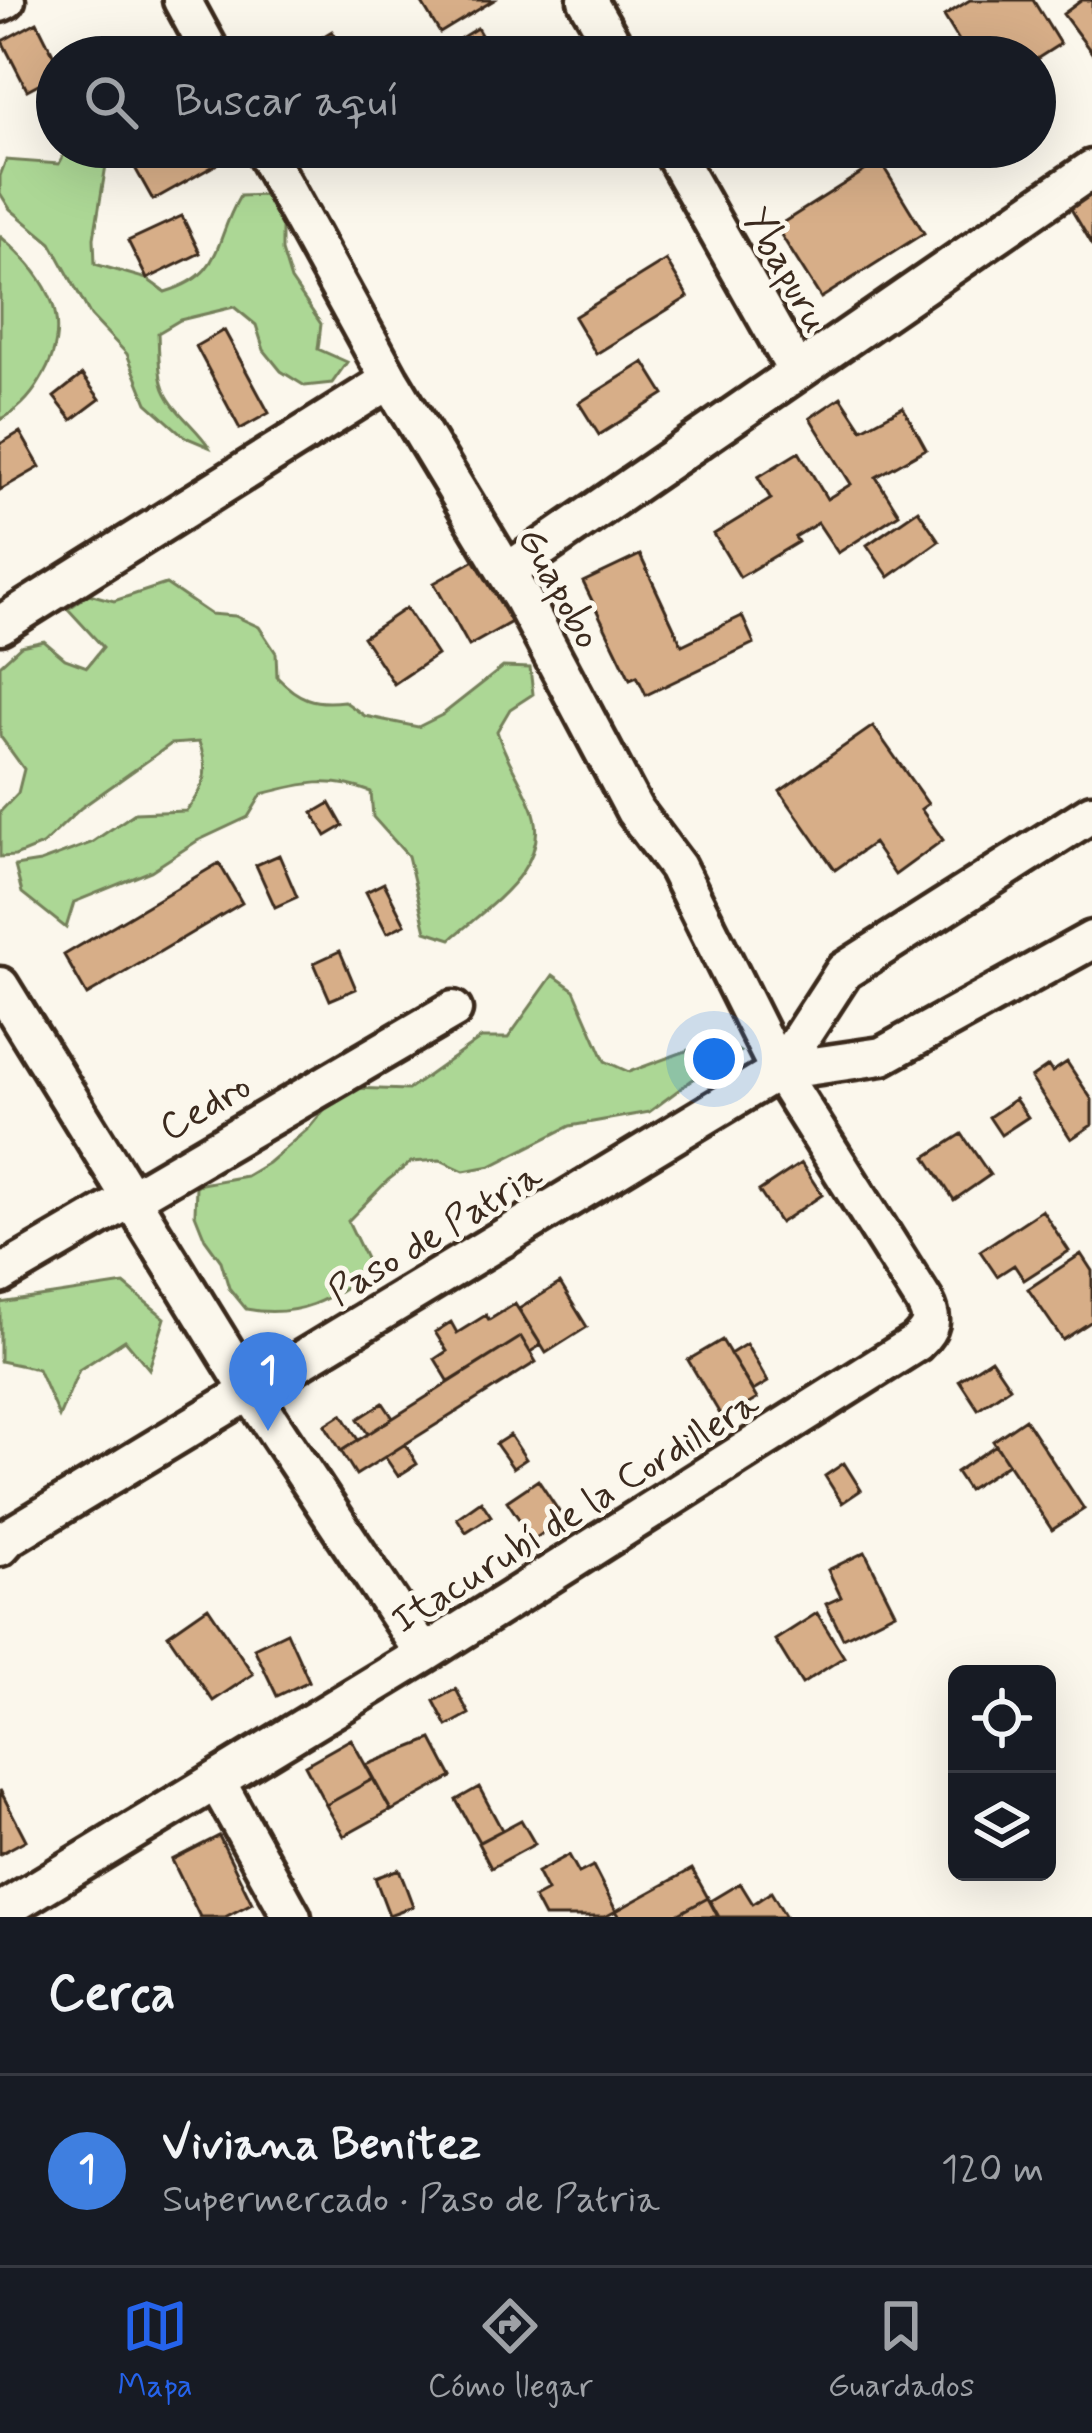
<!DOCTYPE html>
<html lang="es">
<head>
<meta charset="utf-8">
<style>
	:root { --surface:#171b24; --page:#242831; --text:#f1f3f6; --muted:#9ea1a6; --line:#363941; --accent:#2563eb }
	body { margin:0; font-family:Mynerve,sans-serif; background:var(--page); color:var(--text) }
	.controls { position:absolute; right:36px; bottom:36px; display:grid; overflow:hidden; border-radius:18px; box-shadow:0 12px 48px #0002 }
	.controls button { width:108px; height:108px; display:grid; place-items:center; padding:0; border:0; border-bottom:3px solid var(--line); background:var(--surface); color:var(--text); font:60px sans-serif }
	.you { position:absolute; left:714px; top:1059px; width:42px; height:42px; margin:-30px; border:9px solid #fff; border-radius:50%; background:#1a73e8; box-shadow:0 0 0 18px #1a73e833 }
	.badge { display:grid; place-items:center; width:78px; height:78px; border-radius:50%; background:var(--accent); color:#fff; font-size:39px; font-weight:700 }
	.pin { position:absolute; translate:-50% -99px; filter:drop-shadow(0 3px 6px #0008) }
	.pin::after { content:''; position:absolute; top:63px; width:42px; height:36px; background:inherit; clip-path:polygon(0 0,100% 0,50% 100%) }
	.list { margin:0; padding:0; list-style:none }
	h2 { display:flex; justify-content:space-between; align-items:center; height:156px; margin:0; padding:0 48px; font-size:51px }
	h2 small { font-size:39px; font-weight:400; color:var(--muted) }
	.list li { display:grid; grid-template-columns:78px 1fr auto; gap:36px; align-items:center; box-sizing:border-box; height:192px; padding:0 48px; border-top:3px solid var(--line) }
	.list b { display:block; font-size:45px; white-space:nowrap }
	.list p { margin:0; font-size:39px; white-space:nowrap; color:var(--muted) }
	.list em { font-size:39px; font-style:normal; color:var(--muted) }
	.icon { flex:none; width:66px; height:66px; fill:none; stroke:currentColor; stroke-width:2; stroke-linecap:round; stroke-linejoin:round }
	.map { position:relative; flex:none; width:1092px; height:1917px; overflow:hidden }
	.search { position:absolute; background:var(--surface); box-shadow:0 12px 48px #0002; left:36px; right:36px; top:36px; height:132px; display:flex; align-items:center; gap:30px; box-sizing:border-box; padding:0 42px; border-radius:66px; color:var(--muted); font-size:45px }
	.sheet { height:348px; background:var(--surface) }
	nav { display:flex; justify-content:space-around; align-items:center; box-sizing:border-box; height:168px; border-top:3px solid var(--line); background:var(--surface); font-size:33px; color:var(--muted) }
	nav a { display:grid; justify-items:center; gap:6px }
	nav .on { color:var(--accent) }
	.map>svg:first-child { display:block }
	.green { fill:#acd795; stroke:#74805a; stroke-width:3 }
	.building { fill:#d7ae88; stroke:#3b2a1e; stroke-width:3 }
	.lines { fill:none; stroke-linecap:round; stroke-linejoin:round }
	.minor-casing { stroke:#3b2a1e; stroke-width:45 }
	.minor { stroke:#fbf7ec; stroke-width:36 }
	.labels { text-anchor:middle; stroke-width:10; stroke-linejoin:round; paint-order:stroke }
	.street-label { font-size:39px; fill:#3b2a1e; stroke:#fbf7ec }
</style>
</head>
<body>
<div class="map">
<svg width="1092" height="1917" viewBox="0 0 1092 1917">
	<rect width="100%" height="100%" fill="#fbf7ec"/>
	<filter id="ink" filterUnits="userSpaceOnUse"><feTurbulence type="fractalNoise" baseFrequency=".00833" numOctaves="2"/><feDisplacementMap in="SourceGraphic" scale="24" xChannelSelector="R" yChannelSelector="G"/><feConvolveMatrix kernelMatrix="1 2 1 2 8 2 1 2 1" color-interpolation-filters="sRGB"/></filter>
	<g filter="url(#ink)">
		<path class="green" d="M68,147h41l-15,91 1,26 52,15 18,13c60,-18 47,-48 75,-96l25,-1 17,25v31l9,29 30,44 -3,25 29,13 -15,21 -27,3 -24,-15 -17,-21 -8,-25 -22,-18 -54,13 -22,13c1,16 0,35 4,50 6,25 34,43 47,64l-24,-10 -38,-34 -20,-49 -36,-38 -40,-73 -41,-34 -10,-16v-17l6,-16 53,4z
			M0,236c48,41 77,86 40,145 -10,17 -23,30 -40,39z
			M166,584l44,30 25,2 24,11 17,26 1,24c21,22 37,28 67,24l21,15 53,11 24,-12 61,-48 27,1 3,26 -23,15 -13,22c8,28 25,50 35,76 23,58 -44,99 -81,132l-25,-8 -18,-75 -35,-39 -2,-25c-40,-16 -68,-9 -109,2l-14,23 -51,24 -46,30 -77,31 -8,26 -44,-35 -7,-27 25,-4 51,-19 44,-30 51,-2c19,-24 24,-39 13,-69l-28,2 -90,64 -39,37 -27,11 -15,1v-45l18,-19 6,-24 -24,-33v-71l21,-19 23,-5 21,18 22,8 16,-20 -35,-38 21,-15 25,7z
			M553,975l21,15 31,71 24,11 90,-33 21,13 -48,28 -43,32 -79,14 -79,40 -27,5 -24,-11 -29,2 -23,18 -40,41 23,48c-40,31 -74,50 -125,40l-17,-21 -8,-27 -16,-22 -10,-25 1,-29 50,-9 22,-13 41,-35 19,-23 24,-17 56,2 73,-52h27z
			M124,1284l41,34 -16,51 -24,-29 -46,30 -20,47 -21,-48 -38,-8v-58z"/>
		<path class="building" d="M420,0h74l-54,33z
			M970,0h63l27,44 -25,16 -66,-3 -25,-41z
			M1082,0h10v53l-29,-39z
			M37,22l20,40v12l-30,16 -25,-49z
			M477,28l17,29h-64z
			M332,31l16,26h-59z
			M168,147h42l9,16 -66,37 -19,-34z
			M880,161l44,72 -103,65 -45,-71z
			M1092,182v62l-27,-45z
			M182,216l18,37 -53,26 -19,-38z
			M666,260l22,37 -92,57 -22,-37z
			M224,330l45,83 -29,16 -44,-83z
			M644,362l20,32 -65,41 -20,-32z
			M82,375l18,24 -28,21 -18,-23z
			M841,397l21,32 41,-22 23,42 -50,28 23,37 -61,39 -20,-30 -23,14 3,5 -58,35 -26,-43 57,-35 -13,-22 41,-25 28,47 24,-15 -41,-66z
			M20,432l20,35 -40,23v-46z
			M918,510l21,31 -50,36 -22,-32z
			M489,552l35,63 -55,31 -35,-63z
			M640,555l42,90 60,-29 12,27 -108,52 -9,-19 -7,3 -47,-97z
			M406,608l31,47 -43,29 -31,-47z
			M873,726l55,78 -7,5 22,31 -48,35 -22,-32 -38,27 -55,-79z
			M330,803l13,23 -17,10 -13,-23z
			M279,855l18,42 -22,10 -19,-42z
			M219,863l23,40 -155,92 -23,-40z
			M384,883l21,41 -18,9 -21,-41z
			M340,951l16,38 -26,11 -16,-37z
			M1067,1062l25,38v25l-21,14 -40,-61 17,-12 4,6z
			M1015,1099l13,18 -27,18 -12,-18z
			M962,1134l28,41 -36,25 -28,-43z
			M801,1163l21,32 -42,28 -21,-32z
			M1042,1210l27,41 -45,29 -10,-15 -17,11 -17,-25z
			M1081,1254l11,17v50l-29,19 -35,-51z
			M560,1283l27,44 -41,26 -27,-44z
			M515,1304l26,41 -11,7 -9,-15 -72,45 -14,-23 12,-8 -12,-19 16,-10 6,11 29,-18 3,5z
			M521,1337l15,25 -180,113 -15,-24z
			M722,1340l35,59 -34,20 -35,-59z
			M746,1344l22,38 -15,9 -23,-37z
			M991,1359l19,28 -32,22 -19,-29z
			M383,1403l10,15 -25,16 -10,-15z
			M342,1414l16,26 -17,11 -16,-26z
			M1025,1419l59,90 -32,21 -59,-89z
			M510,1435l16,24 -13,9 -17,-24z
			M405,1444l12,20 -19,12 -13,-19z
			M996,1445l12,19 -40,26 -12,-18z
			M844,1463l17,27 -19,13 -17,-27z
			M538,1480l26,39 -31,21 -26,-39z
			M481,1501l10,15 -25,16 -9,-14z
			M865,1552l30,60 -52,26 -17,-34 15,-7 -13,-27z
			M208,1607l45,67 -40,27 -45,-66z
			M817,1613l27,44 -42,27 -27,-44z
			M287,1632l22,49 -32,15 -23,-48z
			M456,1689l13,25 -22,12 -13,-25z
			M351,1739l22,40 -47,26 -21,-40z
			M432,1739l20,38 -61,34 -25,-46z
			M373,1779l18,31 -47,26 -18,-31z
			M479,1787l23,43 -23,12 -23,-42z
			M0,1790l26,50 -26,14z
			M521,1820l14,24 -44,24 -13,-25z
			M219,1836l33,67 -27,14h-25l-28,-57z
			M569,1855l10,18 14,-7 23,45 -11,6h-61l-10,-19 13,-7 -10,-19z
			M399,1869l14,37 -24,9 -14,-37z
			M692,1869l16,29 -35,19h-53l-4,-6z
			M740,1883l13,21 18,-12 15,25h-67l-9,-16z
			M708,1898l10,19h-45z"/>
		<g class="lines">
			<defs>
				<path id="minor" d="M182,0l31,57
					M587,0l33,57
					M0,3l6,-3
					M670,147l126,223
					M507,572l585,-403
					M0,625l390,-245
					M0,986l251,407 173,261
					M779,1071l65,-100 248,-158
					M0,1275l453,-265
					M0,1547l9,-10 770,-466 103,-15 210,-116
					M217,1782l75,135
					M0,1912l424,-258 492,-311c16,-15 18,-23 8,-42l-145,-230 -102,-204 -42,-56 -112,-211 -133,-220 -128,-233"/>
			</defs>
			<use href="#minor" class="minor-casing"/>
			<use href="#minor" class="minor"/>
		</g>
	</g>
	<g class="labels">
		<g class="street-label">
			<text transform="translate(788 269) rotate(61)" y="14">Ybapuru</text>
			<text transform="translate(561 587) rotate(61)" y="14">Guapobo</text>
			<text transform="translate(204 1105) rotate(-30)" y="14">Cedro</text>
			<text transform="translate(434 1232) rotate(-31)" y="14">Paso de Patria</text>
			<text transform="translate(574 1510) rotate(-32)" y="14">Itacurubí de la Cordillera</text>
		</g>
	</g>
</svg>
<div class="controls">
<button><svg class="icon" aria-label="locate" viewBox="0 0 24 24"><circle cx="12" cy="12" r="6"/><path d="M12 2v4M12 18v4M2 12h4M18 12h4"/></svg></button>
<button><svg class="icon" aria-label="layers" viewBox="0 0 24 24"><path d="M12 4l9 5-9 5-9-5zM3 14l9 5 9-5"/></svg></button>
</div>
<div class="you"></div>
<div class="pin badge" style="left:268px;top:1431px;background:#3f7fe0">1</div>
<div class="search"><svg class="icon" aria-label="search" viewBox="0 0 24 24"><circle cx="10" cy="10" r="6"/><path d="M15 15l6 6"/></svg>Buscar aquí</div>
</div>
<section class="sheet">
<h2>Cerca<small></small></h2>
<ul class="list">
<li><span class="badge" style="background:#3f7fe0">1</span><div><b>Viviana Benitez</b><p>Supermercado · Paso de Patria</p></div><em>120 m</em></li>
</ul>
</section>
<nav>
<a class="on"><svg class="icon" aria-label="map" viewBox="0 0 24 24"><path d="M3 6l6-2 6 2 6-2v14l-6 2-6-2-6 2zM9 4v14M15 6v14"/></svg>Mapa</a>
<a><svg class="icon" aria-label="directions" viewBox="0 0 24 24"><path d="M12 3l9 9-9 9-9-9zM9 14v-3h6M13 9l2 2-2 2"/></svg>Cómo llegar</a>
<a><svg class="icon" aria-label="saved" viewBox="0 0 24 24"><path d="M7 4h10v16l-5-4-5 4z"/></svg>Guardados</a>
</nav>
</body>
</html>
